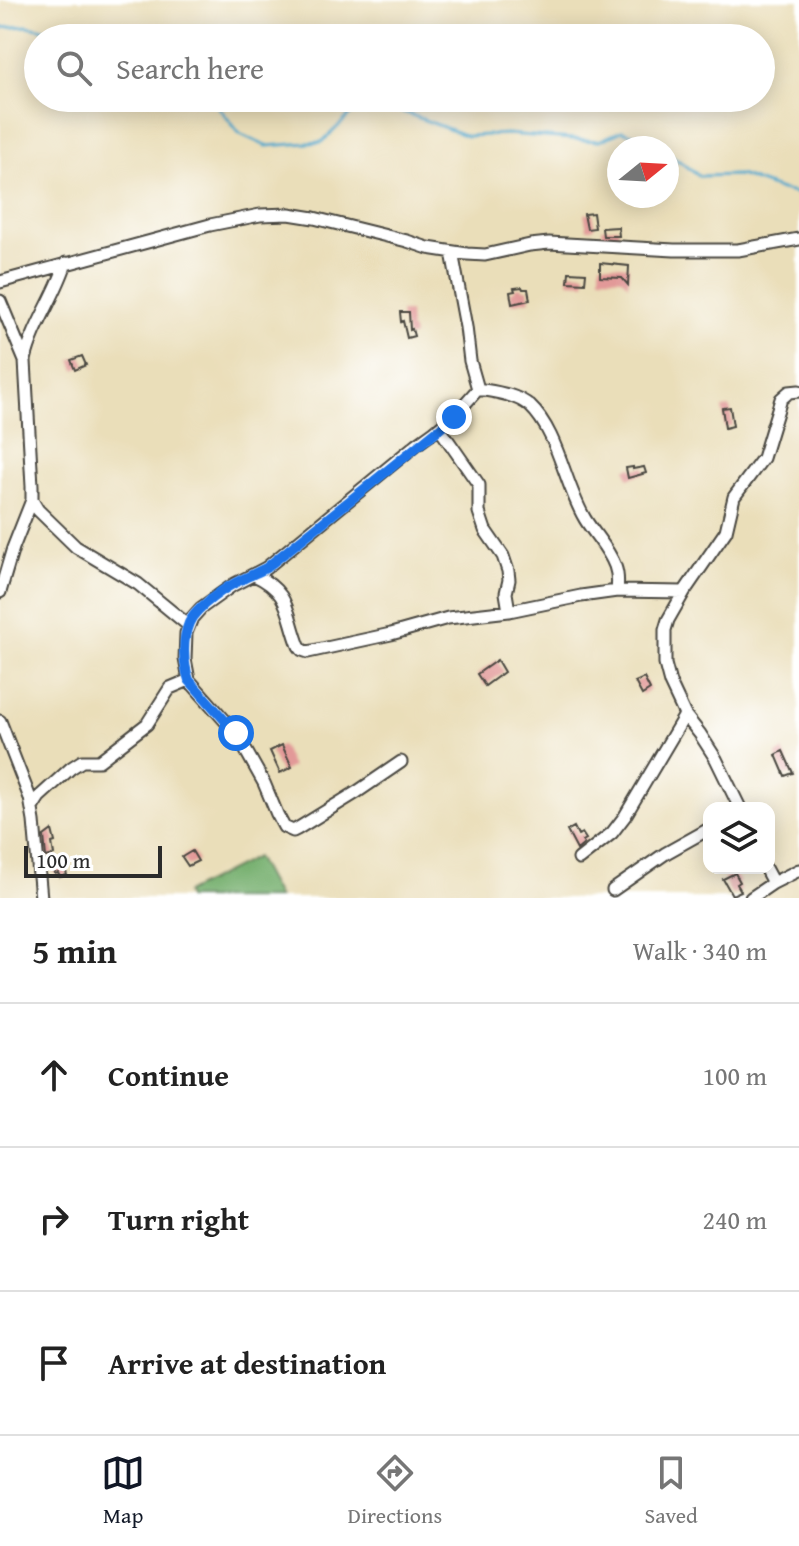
<!DOCTYPE html>
<html lang="en">
<head>
<meta charset="utf-8">
<style>
	:root { --surface:#fff; --page:#f2f2f2; --text:#222; --muted:#767676; --line:#e0e0e0; --accent:#111827 }
	body { margin:0; font-family:"Gentium Book Plus",serif; background:var(--page); color:var(--text) }
	.controls { position:absolute; right:24px; bottom:24px; display:grid; overflow:hidden; border-radius:16px; box-shadow:0 4px 20px #0003 }
	.controls button { width:72px; height:72px; display:grid; place-items:center; padding:0; border:0; border-bottom:2px solid var(--line); background:var(--surface); color:var(--text); font:40px sans-serif }
	.compass { position:absolute; left:607px; top:136px; width:72px; height:72px; border-radius:50%; background:var(--surface); box-shadow:0 4px 20px #0003; rotate:72deg }
	.scale { position:absolute; left:24px; bottom:20px; width:138px; box-sizing:border-box; padding-left:8px; border:4px solid #2b2b2b; border-top:0; font-size:22px; line-height:28px; white-space:nowrap; color:#2b2b2b; -webkit-text-stroke:6px #fff; paint-order:stroke }
	.stop { position:absolute; width:24px; height:24px; margin:-18px; border:6px solid #1a73e8; border-radius:50%; background:#fff }
	.stop.end { background:#1a73e8; border-color:#fff; box-shadow:0 2px 8px #0008 }
	.list { margin:0; padding:0; list-style:none }
	h2 { display:flex; justify-content:space-between; align-items:center; height:104px; margin:0; padding:0 32px; font-size:34px }
	h2 small { font-size:26px; font-weight:400; color:var(--muted) }
	.list li { display:grid; grid-template-columns:52px 1fr auto; gap:24px; align-items:center; box-sizing:border-box; height:144px; padding:0 32px; border-top:2px solid var(--line) }
	.list b { display:block; font-size:30px; white-space:nowrap }
	.list em { font-size:26px; font-style:normal; color:var(--muted) }
	.icon { flex:none; width:44px; height:44px; fill:none; stroke:currentColor; stroke-width:2; stroke-linecap:round; stroke-linejoin:round }
	.map { position:relative; flex:none; width:799px; height:898px; overflow:hidden }
	.search { position:absolute; background:var(--surface); box-shadow:0 4px 20px #0003; left:24px; right:24px; top:24px; height:88px; display:flex; align-items:center; gap:20px; box-sizing:border-box; padding:0 28px; border-radius:44px; color:var(--muted); font-size:30px }
	.sheet { height:536px; background:var(--surface) }
	nav { display:flex; justify-content:space-around; align-items:center; box-sizing:border-box; height:112px; border-top:2px solid var(--line); background:var(--surface); font-size:22px; color:var(--muted) }
	nav a { display:grid; justify-items:center; gap:4px }
	nav .on { color:var(--accent) }
	.map>svg:first-child { display:block }
	.forest { fill:#75af6d; stroke:#506d4c; stroke-width:2 }
	.lines { fill:none; stroke-linecap:round; stroke-linejoin:round }
	.stream { stroke:#4fa8cc; stroke-width:3 }
	.building { fill:#e29998 }
	.minor-casing { stroke:#484640; stroke-width:15 }
	.minor { stroke:#fff; stroke-width:11 }
	.route { stroke:#1a73e8; stroke-width:10 }
</style>
</head>
<body>
<div class="map">
<svg width="799" height="898" viewBox="0 0 799 898">
	<rect width="100%" height="100%" fill="#fff"/>
	<filter id="ink" filterUnits="userSpaceOnUse"><feTurbulence type="fractalNoise" baseFrequency=".0125" numOctaves="2"/><feDisplacementMap in="SourceGraphic" scale="16" xChannelSelector="R" yChannelSelector="G"/><feConvolveMatrix kernelMatrix="1 2 1 2 8 2 1 2 1" color-interpolation-filters="sRGB"/></filter>
	<filter id="wash" filterUnits="userSpaceOnUse"><feTurbulence type="fractalNoise" baseFrequency=".006" numOctaves="4" result="noise"/><feDisplacementMap in="SourceGraphic" scale="32" xChannelSelector="R" yChannelSelector="G"/><feGaussianBlur stdDeviation="1.8" result="paint"/><feColorMatrix in="noise" values="0 0 0 0 0 0 0 0 0 0 0 0 0 0 0 0 0 1.4 0 .05"/><feComposite in="paint" operator="in"/></filter>
	<g filter="url(#wash)">
		<rect width="100%" height="100%" fill="#eadeb9"/>
		<path class="forest" d="M256,857l22,41h-91l-2,-5z"/>
		<g class="lines">
			<path class="stream" d="M0,28l27,-2 54,9 7,3
				M206,98l7,2 27,34 26,12 56,-4 29,-28 21,-16 29,13 66,25 40,-2 92,7 23,-10 29,9 10,8
				M667,152l32,24 40,-1 42,15 18,4"/>
		</g>
		<g id="blocks">
			<path class="building" d="M593,213l2,15 -8,1 -3,-15z
				M618,227l1,9h-16l-1,-8z
				M600,263l29,3 -1,19 -6,-7 -22,-1z
				M569,272l17,1 -1,10 -17,-1z
				M522,287l1,2h5l2,11 -18,4 -2,-12 5,-1 -1,-3z
				M400,312h9l1,18 2,-1 2,7 -7,2 -4,-17 -2,1z
				M82,356l4,9 -11,5 -4,-10z
				M730,407l3,19 -8,2 -3,-20z
				M633,467v2l11,-2 2,6 -18,5 -2,-10z
				M497,660l7,12 -19,14 -8,-12z
				M644,678l6,12 -8,5 -7,-13z
				M282,745l10,22 -12,6 -10,-22z
				M783,751l10,22 -8,3 -9,-21z
				M574,827l4,8 4,-2 4,6 -4,2 2,3 -7,6 -10,-19z
				M52,830l3,12 -3,1 2,12 -8,2 -2,-21z
				M192,851l6,10 -10,5 -6,-9z
				M60,861l1,4h3l3,10 -7,2 -2,-4 -3,1 -4,-10z
				M735,873l5,9 -3,2 4,7 -9,4 -9,-16z"/>
		</g>
	</g>
	<g filter="url(#ink)">
		<use href="#blocks" fill-opacity="0" stroke="#484640" stroke-width="2"/>
		<g class="lines">
			<defs>
				<path id="minor" d="M0,282l210,-57 50,-10 29,-1 25,4 93,23 21,7 39,6 18,1 45,-10 19,-2 125,7h64l61,-11
					M0,301l25,60 7,125v14l-19,48 -13,44
					M25,360c8,-34 30,-63 41,-97
					M478,389c17,3 38,5 52,17 28,26 35,80 55,113 9,15 24,30 30,47 3,8 3,17 2,25l67,1
					M440,429l39,56v27l6,18 18,26 5,15 1,9 -3,13 3,18
					M32,500l6,10 38,37 62,37 50,41
					M254,575c37,17 32,38 45,71l3,4 6,2 83,-18 57,-16 61,-7 72,-15 36,-5
					M0,721l30,77 4,23 7,77
					M401,762l-44,30 -60,37 -4,2 -9,-4 -7,-13 -13,-31 -28,-50 -47,-53 -4,-21 1,-26 6,-15 9,-10 32,-23 33,-17 151,-124c24,-16 43,-33 61,-55l-8,-28 -4,-34 -14,-75
					M32,808l7,-11 32,-29 11,-7h17l48,-37 23,-36 19,-8
					M740,808l-24,-49 -16,-25 -15,-19 -15,-32 -5,-19v-34l3,-10 16,-28 42,-61 8,-34 29,-39 18,-59 8,-7 10,-1
					M579,859l33,-26 13,-17 60,-101
					M765,868l8,15
					M613,890l53,-37 43,-24
					M751,898l22,-15 26,-13"/>
			</defs>
			<use href="#minor" class="minor-casing"/>
			<use href="#minor" class="minor"/>
		</g>
	</g>
	<g class="lines" filter="url(#ink)">
		<path class="route" d="M236,733l-47,-53c-6,-17 -7,-40 0,-57 7,-16 38,-37 54,-44 8,-4 15,-7 23,-11l188,-151"/>
	</g>
</svg>
<div class="controls">
<button><svg class="icon" aria-label="layers" viewBox="0 0 24 24"><path d="M12 4l9 5-9 5-9-5zM3 14l9 5 9-5"/></svg></button>
</div>
<svg class="compass" viewBox="-18 -18 36 36"><path d="M0-13l5 13h-10z" fill="#e53935"/><path d="M0 13l5-13h-10z" fill="#767676"/></svg>
<div class="scale">100 m</div>
<div class="stop" style="left:236px;top:733px"></div>
<div class="stop end" style="left:454px;top:417px"></div>
<div class="search"><svg class="icon" aria-label="search" viewBox="0 0 24 24"><circle cx="10" cy="10" r="6"/><path d="M15 15l6 6"/></svg>Search here</div>
</div>
<section class="sheet">
<h2>5 min<small>Walk · 340 m</small></h2>
<ul class="list">
<li><svg class="icon" aria-label="ahead" viewBox="0 0 24 24"><path d="M12 20V5M6 11l6-6 6 6"/></svg><div><b>Continue</b></div><em>100 m</em></li>
<li><svg class="icon" aria-label="right" viewBox="0 0 24 24"><path d="M7 20v-9h11M14 6l5 5-5 5"/></svg><div><b>Turn right</b></div><em>240 m</em></li>
<li><svg class="icon" aria-label="arrive" viewBox="0 0 24 24"><path d="M6 21V4h12l-3 4 3 4H6"/></svg><div><b>Arrive at destination</b></div></li>
</ul>
</section>
<nav>
<a class="on"><svg class="icon" aria-label="map" viewBox="0 0 24 24"><path d="M3 6l6-2 6 2 6-2v14l-6 2-6-2-6 2zM9 4v14M15 6v14"/></svg>Map</a>
<a><svg class="icon" aria-label="directions" viewBox="0 0 24 24"><path d="M12 3l9 9-9 9-9-9zM9 14v-3h6M13 9l2 2-2 2"/></svg>Directions</a>
<a><svg class="icon" aria-label="saved" viewBox="0 0 24 24"><path d="M7 4h10v16l-5-4-5 4z"/></svg>Saved</a>
</nav>
</body>
</html>
